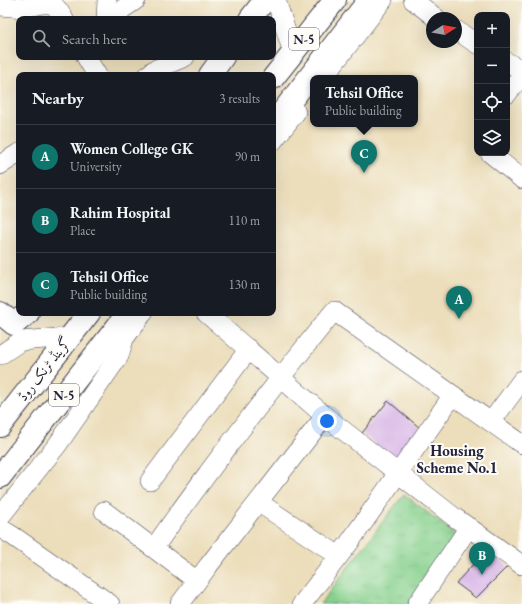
<!DOCTYPE html>
<html lang="en">
<head>
<meta charset="utf-8">
<style>
	:root { --surface:#171b24; --page:#20242c; --text:#f1f3f6; --muted:#9ea1a6; --line:#363941; --accent:#0f766e }
	body { margin:0; font-family:"EB Garamond",Amiri,serif; background:var(--page); color:var(--text) }
	.controls { position:absolute; right:12px; top:12px; display:grid; overflow:hidden; border-radius:8px; box-shadow:0 4px 16px #0002 }
	.controls button { width:36px; height:36px; display:grid; place-items:center; padding:0; border:0; border-bottom:1px solid var(--line); background:var(--surface); color:var(--text); font:20px sans-serif }
	.compass { position:absolute; left:426px; top:12px; width:36px; height:36px; border-radius:50%; background:var(--surface); box-shadow:0 4px 16px #0002; rotate:79deg }
	.you { position:absolute; left:327px; top:421px; width:14px; height:14px; margin:-10px; border:3px solid #fff; border-radius:50%; background:#1a73e8; box-shadow:0 0 0 6px #1a73e833 }
	.badge { display:grid; place-items:center; width:26px; height:26px; border-radius:50%; background:var(--accent); color:#fff; font-size:13px; font-weight:700 }
	.pin { position:absolute; translate:-50% -33px; filter:drop-shadow(0 1px 2px #0008) }
	.pin::after { content:''; position:absolute; top:21px; width:14px; height:12px; background:inherit; clip-path:polygon(0 0,100% 0,50% 100%) }
	.popup { position:absolute; left:310px; top:75px; width:108px; height:52px; box-sizing:border-box; display:grid; place-content:center; border-radius:8px; background:var(--surface); filter:drop-shadow(0 1px 3px #0005); font-size:13px; white-space:nowrap; color:var(--muted) }
	.popup b { font-size:15px; color:var(--text) }
	.popup::after { content:''; position:absolute; left:50%; top:100%; margin-left:-8px; border:8px solid transparent; border-top-color:var(--surface) }
	.list { margin:0; padding:0; list-style:none }
	h2 { display:flex; justify-content:space-between; align-items:center; height:52px; margin:0; padding:0 16px; font-size:17px }
	h2 small { font-size:13px; font-weight:400; color:var(--muted) }
	.list li { display:grid; grid-template-columns:26px 1fr auto; gap:12px; align-items:center; box-sizing:border-box; height:64px; padding:0 16px; border-top:1px solid var(--line) }
	.list b { display:block; font-size:15px; white-space:nowrap }
	.list p { margin:0; font-size:13px; white-space:nowrap; color:var(--muted) }
	.list em { font-size:13px; font-style:normal; color:var(--muted) }
	.icon { flex:none; width:22px; height:22px; fill:none; stroke:currentColor; stroke-width:2; stroke-linecap:round; stroke-linejoin:round }
	.map { position:relative; flex:none; width:522px; height:604px; overflow:hidden }
	.search { position:absolute; background:var(--surface); box-shadow:0 4px 16px #0002; left:16px; top:16px; width:260px; height:44px; display:flex; align-items:center; gap:10px; box-sizing:border-box; padding:0 14px; border-radius:8px; color:var(--muted); font-size:15px }
	.panel { position:absolute; background:var(--surface); box-shadow:0 4px 16px #0002; left:16px; top:72px; width:260px; height:244px; border-radius:8px }
	.map>svg:first-child { display:block }
	.park { fill:url(#park-tufts); stroke:#547964 }
	.building { fill:#d5b0e5 }
	.lines { fill:none; stroke-linecap:round; stroke-linejoin:round }
	.minor-casing { stroke:#403e4e; stroke-width:20 }
	.major-casing { stroke:#403e4e; stroke-width:24 }
	.highway-casing { stroke:#403e4e; stroke-width:24 }
	.minor { stroke:#fff; stroke-width:19 }
	.major { stroke:#fff; stroke-width:22 }
	.highway { stroke:#fff; stroke-width:22 }
	.labels { text-anchor:middle; stroke-width:4; stroke-linejoin:round; paint-order:stroke }
	.shield { fill:#fdfcf7; stroke:#646373; stroke-width:1 }
	.shield-label { font-size:13px; font-weight:bold; fill:#22223b }
	.street-label { font-size:14px; fill:#22223b; stroke:#fdfcf7 }
	.neighbourhood-label { font-size:15px; font-weight:bold; fill:#22223b; stroke:#fdfcf7 }
</style>
</head>
<body>
<div class="map">
<svg width="522" height="604" viewBox="0 0 522 604">
	<defs>
		<pattern id="park-tufts" width="24" height="20" patternUnits="userSpaceOnUse"><rect width="24" height="20" fill="#86d08c"/><path d="M3 7l-1-3M5 7V3M7 7l1-3M15 17l-1-3M17 17v-4M19 17l1-3" fill="none" stroke="#73b27a"/></pattern>
	</defs>
	<rect width="100%" height="100%" fill="#fdfcf7"/>
	<filter id="ink" filterUnits="userSpaceOnUse"><feTurbulence type="fractalNoise" baseFrequency=".025" numOctaves="2"/><feDisplacementMap in="SourceGraphic" scale="8" xChannelSelector="R" yChannelSelector="G"/><feConvolveMatrix kernelMatrix="1 2 1 2 8 2 1 2 1" color-interpolation-filters="sRGB"/></filter>
	<filter id="wash" filterUnits="userSpaceOnUse"><feTurbulence type="fractalNoise" baseFrequency=".012" numOctaves="4" result="noise"/><feDisplacementMap in="SourceGraphic" scale="16" xChannelSelector="R" yChannelSelector="G"/><feGaussianBlur stdDeviation="0.9" result="paint"/><feColorMatrix in="noise" values="0 0 0 0 0 0 0 0 0 0 0 0 0 0 0 0 0 1.4 0 .05"/><feComposite in="paint" operator="in"/></filter>
	<g filter="url(#wash)">
		<rect width="100%" height="100%" fill="#ecdebb"/>
		<path class="park" d="M404,494l57,45 -53,65h-88z"/>
		<g id="blocks">
			<path class="building" d="M388,401l32,27 -24,34 -34,-29z
				M487,549l21,17 -32,32 -20,-15z"/>
		</g>
	</g>
	<g filter="url(#ink)">
		<use href="#blocks" fill-opacity="0" stroke="#403e4e" stroke-width="1"/>
		<g class="lines">
			<defs>
				<path id="minor" d="M276,0l17,53
					M413,0l23,18
					M0,6l24,2 19,-4h10l6,7 5,8
					M106,19l1,-19
					M108,19l28,-19
					M456,30l21,14
					M86,57l11,18
					M507,62l15,8
					M148,75l6,-5 31,-13
					M323,78l60,-78
					M507,94l15,-19
					M273,141l23,-29
					M490,153l32,26
					M0,165l19,-12
					M206,313l119,103 129,101 68,48
					M124,339l19,-26
					M0,355l21,-14 49,-4
					M491,422l31,-42
					M150,481l99,-132
					M258,502l81,54
					M104,511l93,70
					M0,517l58,-73 61,-88 5,-17 -6,-13
					M0,528l13,8 97,68
					M154,548c19,-28 40,-56 60,-83 39,-52 79,-104 120,-154l188,133
					M180,604l29,-39 116,-149
					M302,604l47,-61 104,-148
					M417,604l52,-77"/>
				<path id="major" d="M250,19l15,-19
					M210,75l13,-18
					M0,313l14,11 14,-11"/>
				<path id="highway" d="M273,78l62,-78
					M273,124l96,-124
					M0,426l89,-113
					M0,477l128,-164"/>
			</defs>
			<use href="#minor" class="minor-casing"/>
			<use href="#major" class="major-casing"/>
			<use href="#highway" class="highway-casing"/>
			<use href="#minor" class="minor"/>
			<use href="#major" class="major"/>
			<use href="#highway" class="highway"/>
		</g>
	</g>
	<g class="labels">
		<g class="shield">
			<rect x="289" y="28" width="30" height="22" rx="3"/>
			<rect x="49" y="384" width="30" height="22" rx="3"/>
		</g>
		<g class="shield-label">
			<text x="304" y="44">N-5</text>
			<text x="64" y="400">N-5</text>
		</g>
		<g class="street-label">
			<text transform="translate(44 369) rotate(-52)" y="5">گرینڈ ٹرنک روڈ</text>
		</g>
		<g class="neighbourhood-label">
			<text x="457" y="456">Housing<tspan x="457" dy="17">Scheme No.1</tspan></text>
		</g>
	</g>
</svg>
<div class="controls">
<button>+</button>
<button>−</button>
<button><svg class="icon" aria-label="locate" viewBox="0 0 24 24"><circle cx="12" cy="12" r="6"/><path d="M12 2v4M12 18v4M2 12h4M18 12h4"/></svg></button>
<button><svg class="icon" aria-label="layers" viewBox="0 0 24 24"><path d="M12 4l9 5-9 5-9-5zM3 14l9 5 9-5"/></svg></button>
</div>
<svg class="compass" viewBox="-18 -18 36 36"><path d="M0-13l5 13h-10z" fill="#e53935"/><path d="M0 13l5-13h-10z" fill="#9ea1a6"/></svg>
<div class="you"></div>
<div class="pin badge" style="left:459px;top:319px">A</div>
<div class="pin badge" style="left:482px;top:575px">B</div>
<div class="pin badge" style="left:364px;top:173px">C</div>
<div class="popup"><b>Tehsil Office</b>Public building</div>
<div class="search"><svg class="icon" aria-label="search" viewBox="0 0 24 24"><circle cx="10" cy="10" r="6"/><path d="M15 15l6 6"/></svg>Search here</div>
<section class="panel">
<h2>Nearby<small>3 results</small></h2>
<ul class="list">
<li><span class="badge">A</span><div><b>Women College GK</b><p>University</p></div><em>90 m</em></li>
<li><span class="badge">B</span><div><b>Rahim Hospital</b><p>Place</p></div><em>110 m</em></li>
<li><span class="badge">C</span><div><b>Tehsil Office</b><p>Public building</p></div><em>130 m</em></li>
</ul>
</section>
</div>
</body>
</html>
